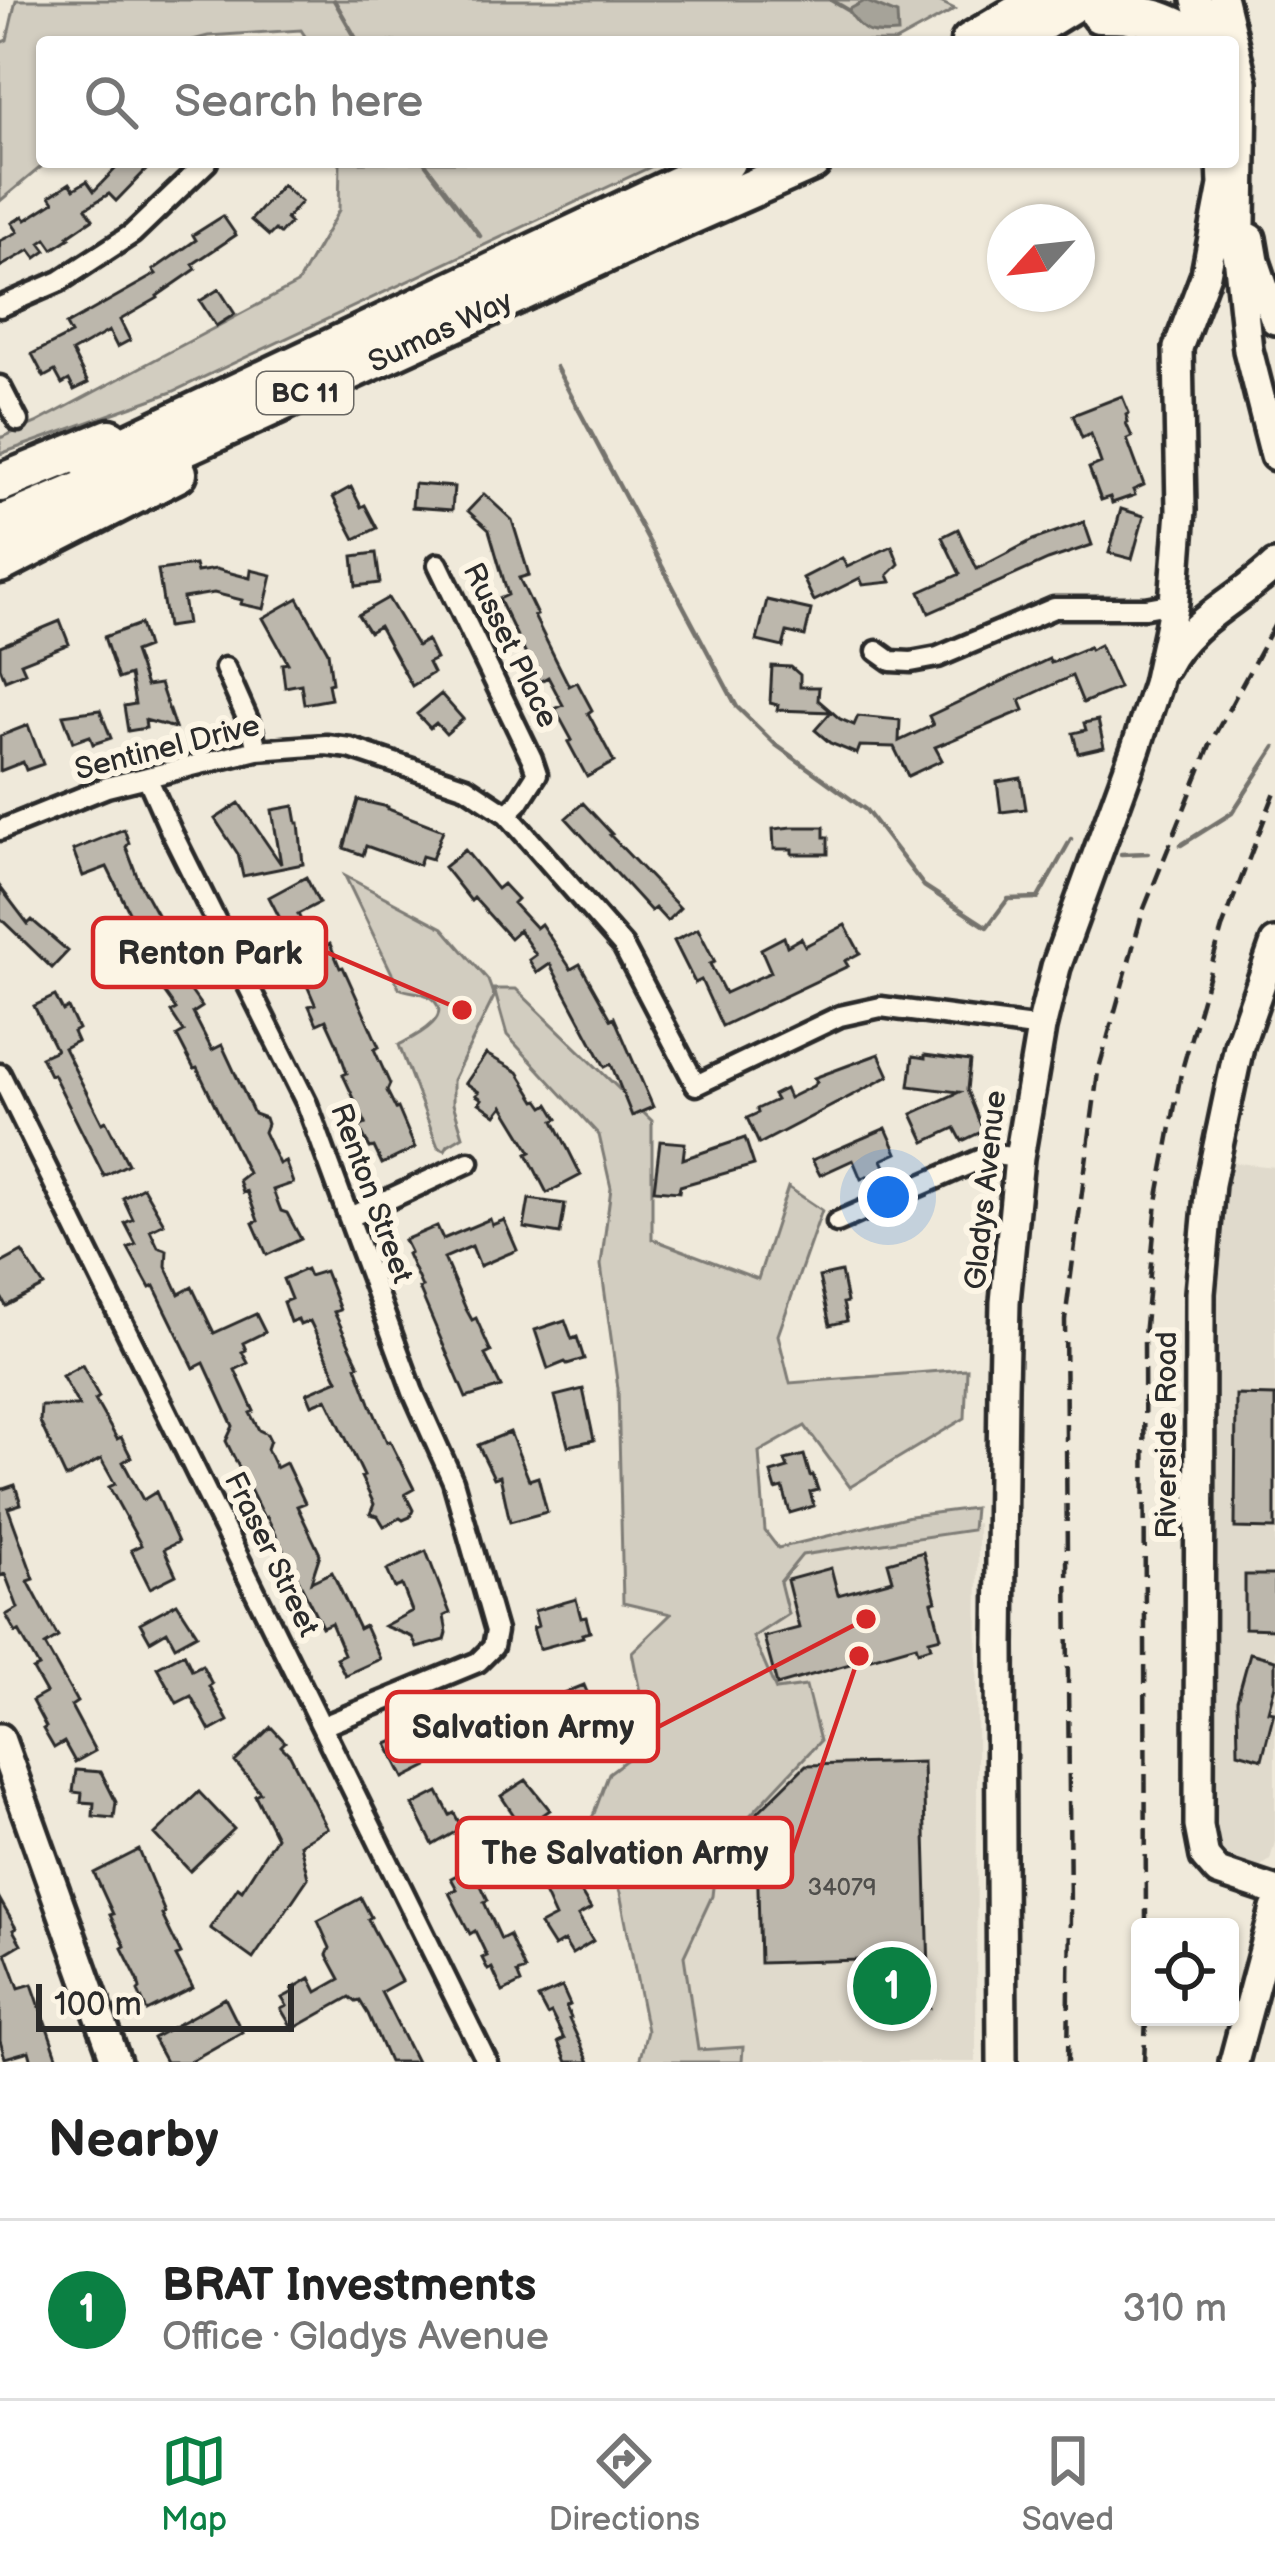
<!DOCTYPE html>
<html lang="en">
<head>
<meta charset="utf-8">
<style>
	:root { --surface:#fff; --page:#f2f2f2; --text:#222; --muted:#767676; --line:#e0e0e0; --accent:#0b8043 }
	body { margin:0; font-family:"Balsamiq Sans",sans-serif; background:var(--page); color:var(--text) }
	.controls { position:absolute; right:36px; bottom:36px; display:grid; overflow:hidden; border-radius:12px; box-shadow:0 3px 9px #0004 }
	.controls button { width:108px; height:108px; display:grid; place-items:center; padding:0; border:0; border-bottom:3px solid var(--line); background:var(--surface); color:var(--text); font:60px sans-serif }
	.compass { position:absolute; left:987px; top:204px; width:108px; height:108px; border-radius:50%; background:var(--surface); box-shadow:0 3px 9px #0004; rotate:243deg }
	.scale { position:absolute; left:36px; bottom:30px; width:258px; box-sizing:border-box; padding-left:12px; border:6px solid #2b2b2b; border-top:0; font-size:33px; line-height:42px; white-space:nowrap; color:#2b2b2b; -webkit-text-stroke:9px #fcf5e5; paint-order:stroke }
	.you { position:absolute; left:888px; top:1197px; width:42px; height:42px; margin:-30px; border:9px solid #fff; border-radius:50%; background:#1a73e8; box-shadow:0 0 0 18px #1a73e833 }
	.badge { display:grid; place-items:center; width:78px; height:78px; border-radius:50%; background:var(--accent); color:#fff; font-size:39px; font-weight:700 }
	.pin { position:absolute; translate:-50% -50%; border:6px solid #fff; box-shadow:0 3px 12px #0006 }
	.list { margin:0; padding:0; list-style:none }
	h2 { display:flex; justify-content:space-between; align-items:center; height:156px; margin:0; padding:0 48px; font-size:51px }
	h2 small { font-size:39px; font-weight:400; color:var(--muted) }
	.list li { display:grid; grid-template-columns:78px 1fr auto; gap:36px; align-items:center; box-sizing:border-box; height:180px; padding:0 48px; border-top:3px solid var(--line) }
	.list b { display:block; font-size:45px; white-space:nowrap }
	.list p { margin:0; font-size:39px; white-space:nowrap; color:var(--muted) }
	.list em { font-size:39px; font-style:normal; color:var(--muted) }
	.icon { flex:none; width:66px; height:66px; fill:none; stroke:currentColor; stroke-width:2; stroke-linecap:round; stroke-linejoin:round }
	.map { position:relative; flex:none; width:1275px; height:2062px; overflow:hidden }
	.search { position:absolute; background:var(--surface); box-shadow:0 3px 9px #0004; left:36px; right:36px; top:36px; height:132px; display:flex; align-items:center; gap:30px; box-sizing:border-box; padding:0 42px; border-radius:12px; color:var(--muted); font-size:45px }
	.sheet { height:336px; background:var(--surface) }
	nav { display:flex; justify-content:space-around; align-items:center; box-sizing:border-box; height:168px; border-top:3px solid var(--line); background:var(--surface); font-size:33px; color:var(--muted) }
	nav a { display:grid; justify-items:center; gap:6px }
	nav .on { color:var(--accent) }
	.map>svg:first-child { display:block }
	.built { fill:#e0dacc }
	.green { fill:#d2cdc0; stroke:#7e7c76; stroke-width:3 }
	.water { fill:#a6a399; stroke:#75736d; stroke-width:3 }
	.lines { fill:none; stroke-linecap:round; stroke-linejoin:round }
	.stream { stroke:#75736d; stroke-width:4.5 }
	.building { fill:#bcb7ac; stroke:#2b2b2b; stroke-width:3 }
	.street-casing { stroke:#2b2b2b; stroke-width:27 }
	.secondary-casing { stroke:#2b2b2b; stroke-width:36 }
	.highway-casing { stroke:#2b2b2b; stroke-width:45 }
	.street { stroke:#fcf5e5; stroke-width:18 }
	.secondary { stroke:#fcf5e5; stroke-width:27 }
	.highway { stroke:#fcf5e5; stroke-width:36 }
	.rail { stroke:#2b2b2b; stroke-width:4.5; stroke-dasharray:18 9; stroke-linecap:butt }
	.labels { text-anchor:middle; stroke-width:12; stroke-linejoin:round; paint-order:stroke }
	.number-label { font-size:24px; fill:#4f4e4b }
	.shield { fill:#fcf5e5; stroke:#6a6863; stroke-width:3 }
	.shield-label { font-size:27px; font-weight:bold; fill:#2b2b2b }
	.street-label { font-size:30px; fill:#2b2b2b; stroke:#fcf5e5 }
	.leader { fill:none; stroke:#d62828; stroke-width:4.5 }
	.callout-dot { fill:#d62828; stroke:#fcf5e5; stroke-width:4.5 }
	.callout { fill:#fcf5e5; stroke:#d62828; stroke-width:4.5 }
	.callout-label { font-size:33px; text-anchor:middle; font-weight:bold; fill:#2b2b2b }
</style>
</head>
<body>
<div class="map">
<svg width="1275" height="2062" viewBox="0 0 1275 2062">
	<rect width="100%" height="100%" fill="#efe9da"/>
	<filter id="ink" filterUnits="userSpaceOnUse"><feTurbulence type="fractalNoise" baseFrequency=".00833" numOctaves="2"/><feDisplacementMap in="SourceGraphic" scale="24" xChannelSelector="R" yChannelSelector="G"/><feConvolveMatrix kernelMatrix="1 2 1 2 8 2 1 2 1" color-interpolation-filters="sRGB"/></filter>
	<g filter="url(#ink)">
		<path class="built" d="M1219,1161l56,6v675l-5,18 -17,12 -21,-2 -14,-15 -8,-26 -2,-574z
			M978,1523l-2,539h-310l-32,-201 78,-247 75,-64z"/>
		<path class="green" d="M16,0h920l19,9 -60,33h-586l-8,-12 -93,6 -23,6h-143v120h5l-47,39v-158l7,-3z
			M340,162h321l-489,230 -172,62v-16l36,-15 261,-139 42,-74z
			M345,876l98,52 45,52 6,17 -41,83v24l10,32 -15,9 -3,5 -7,-3 -39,-102c13,-7 61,-29 29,-49 -9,-5 -19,-3 -29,-8z
			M494,989h22l136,132v118l106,40 30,-92 34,23 -44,125 12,48 177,-14 -2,49 -115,69 -45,-61 -46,26 6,79 13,17 132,-32 64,-8 -2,22 -170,25 -22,27 8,32 -35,23 23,53 30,-4 14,55 -77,82 -28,47 -3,26 -28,60 14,94 45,-3 -1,15h-103l8,-31 -27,-138 -28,-74 17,-46 41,-31 -18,-90 39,-38 -48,-11 -5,-215 -17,-123 10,-77 -12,-53 -92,-100z"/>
		<path class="water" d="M865,1l32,13 1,19c-28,2 -35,1 -50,-23z"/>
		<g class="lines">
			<path class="stream" d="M334,0l24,42
				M831,0l17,10
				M424,162l56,74
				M556,367l181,340 39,38 90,65 58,76 63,41 21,-28 30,-1 33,-59
				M1181,845l51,-32 43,-66
				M1121,854l27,-1"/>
		</g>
		<path class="building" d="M122,162h15l9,8 -30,31 -7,-7 -23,14 7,11 -25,17 2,2 -17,11 -7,-10 -6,4 6,8 -10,7 -6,-8 -30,17v-26l18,-9 -6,-9 11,-7 3,4 28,-18 -4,-6 20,-13 4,6 13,-8 7,10z
			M282,185l19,17 -15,17 4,4 -10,11 -5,-4 -6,6 -18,-16z
			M223,216l13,19 -43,29 3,5 -39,27 1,2 -38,22 10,20 -13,7 -8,-16 -37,21 16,31 -14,7 -5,-10 -7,4 -7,-13 -11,6 -12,-23 39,-20 -5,-9 90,-51 -3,-4 43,-30 -3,-5z
			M219,289l16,25 -19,12 -16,-25z
			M1122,396l7,17 -3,2 2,7 -2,1 6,14 -5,2 17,46 -11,5 2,5 -23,8 -2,-6 -9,3 -12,-32 12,-5 -10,-29 -9,4 -9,-23z
			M414,484l40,3 -2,23 -40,-3z
			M351,487l10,20 4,-2 12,23 -22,11 -22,-42z
			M484,494l28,26 17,55 -10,3 18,37 -3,1 35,70 8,-4 15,28 -4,3 26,49 -27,15 -19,-35 4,-2 -17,-31 8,-4 -15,-28 -9,5 -40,-83 9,-4 -19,-65 -21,-19z
			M1121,509l23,7 -12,43 -23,-6z
			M1084,522l8,23 -44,15 -119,53 -9,-21 40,-18 -18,-37 16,-8 19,40 56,-29z
			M892,546l7,18 -11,11 3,7 -28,3 -3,-7 -46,23 -11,-23 39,-20 5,9z
			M376,553l4,30 -24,3 -3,-30z
			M195,565l2,7 19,-3 34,9 1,-8 21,5 -8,34 -23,-5 1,-4 -28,-7 -31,5 4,26 -20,3 -9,-57z
			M298,598l30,54 4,31 -4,1 3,15 -27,5 -3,-20 -16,3 -3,-23 6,-1 -25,-45z
			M388,598l29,48 10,-6 9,19 -8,4 5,10 -21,13 -33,-60 -10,6 -11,-17z
			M767,600l44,10 -6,26 -18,-4 -4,15 -26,-6z
			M60,621l9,23 -48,19 4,9 -20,8 -5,-13v-21z
			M140,624l7,23 -13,5 12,34 14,-2 15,44 -30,-8 1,8 -18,3 -4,-25 11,-2 -5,-29 -12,4 -14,-42z
			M1100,645l19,43 -36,15 -11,-27 -52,24 4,10 -89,37 7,13 -34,16 -14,-29 -34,-1 -3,8 -27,-11 -15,-13 16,-18 -54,-2 1,-5 -8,-2 2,-37 19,1 9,8v12h19l-1,13 22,19 14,6 4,-9 42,4 -1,21 34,-16 -4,-9 120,-57 2,4 38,-16 1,3z
			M441,694l22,25 -17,15 -10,-11 -6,5 -13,-14z
			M100,710l11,28 -18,6 -3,-8 -17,6 -10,-27z
			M1098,720l6,27 -26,6 -5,-20 13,-3 -2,-7z
			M28,725l15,39 -17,6 -3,-8 -23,9v-35z
			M1021,778l5,31 -25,3 -4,-30z
			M358,800l30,7v2l55,21 -11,29 -10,-3 -3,9 -53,-19 -3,9 -19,-7z
			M239,803l42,61 -9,-54 22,-4 3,17h2l4,41 -60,12 -5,-22 -23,-35z
			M583,803l29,31 -2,1 70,73 -13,13 -12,-13 -4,3 -85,-93z
			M792,827h32v10h4v17h-36v-5h-18l-1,-20z
			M124,829l5,14 -3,4 14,37 43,77 -10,5 29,41 -9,6 19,37 10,-5 32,69 11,4 2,6 -3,8 15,32 6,-3 8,22 -20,7 8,21 6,2 14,26 -34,16 -14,-32 5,-2 -11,-30 -4,2 -4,-13 9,-7 -51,-105 -3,1 -17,-33 7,-4 -13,-20 5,-3 -17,-24 6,-3 -13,-27 -18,9 -9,-18 6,-3 -2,-4 11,-5 -33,-67 -24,9 -10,-26z
			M465,850l32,39 6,-5 14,15 -4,4 23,25 5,-4 30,45 9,-5 31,55 3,-2 39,90 -21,9 -21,-52 -6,3 -55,-103 -13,9 -8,-13 7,-5 -17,-25 -9,8 -36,-40 -3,3 -27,-34z
			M306,877l13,26 -21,11 17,37 15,-7 10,24 3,-1 36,80 -5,2 16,35 -3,7 9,18 2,-1 17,40 -33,16 -8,-17 -4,1 -11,-21 7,-3 -23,-49 4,-2 -10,-29 -11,-24 -9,4 -8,-18 6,-2 -12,-28 -4,2 -17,-36 8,-4 -21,-41z
			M0,887l28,37 4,-4 36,31 -16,17 -52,-50z
			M845,925l15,28 -15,8 3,5 -126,60 -21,-46 -6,3 -21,-42 24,-12 17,33 -5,2 15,29 46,-21 -10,-23 23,-12 3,9 14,-8 4,8z
			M55,996l8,15 5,-3 10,21 -5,3 4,9 -13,7 38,75 4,-2 22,43 -24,12 -51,-102 -3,1 -9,-18 15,-7 -22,-44z
			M486,1054l32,18 18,29 3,-1 5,7 5,-3 9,15 -4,2 27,54 -34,18 -20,-39 4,-2 -28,-46 -7,9 -17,-12 3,-4 -6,-4 3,-3 -13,-9z
			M879,1054l10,22 -130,68 -12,-26 11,-5 -1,-4 19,-9 -3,-5 12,-6 4,9 24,-12 4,-4 -3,-4z
			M925,1055l45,6 -3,29 16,41 -21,10 -7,-13 -30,14 -13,-28 47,-22 -50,-6 4,-30 12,2z
			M886,1128l11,25 -15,7 6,13 -18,8 -3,-5 -6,3 -8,-19 -33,15 -8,-15z
			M745,1138l9,27 -74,21 -1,6 -25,-2 6,-49 25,2 -2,16z
			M143,1187l21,36 -14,7 8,17 9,3 -1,16 13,28 13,-7 22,46 42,-19 9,18 -22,11 3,7 -4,2 6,11 -13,7 19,41 -4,2 9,17 8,4 3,6 -3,9 9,19 10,-5 19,40 -8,3 23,48 -9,28 21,-10 27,57 6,-3 15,33 -35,16 -9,-17 8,-4 -13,-31 -9,4 -55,-110 -3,1 -38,-77 7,-15 -29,-63 -10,5 -40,-82 -4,2 -22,-40 8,-4 -11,-21 8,-4 -10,-21z
			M529,1199l36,5 -5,30 -36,-6z
			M490,1219l2,6 12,-5 13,30 -37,16 -8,-20 -28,12 22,51 6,11 4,-2 15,34 -6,3 16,32 -35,11 -47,-110 3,-1 -15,-33 3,-2 -6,-12 33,-14 6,13z
			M22,1252l22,34 -38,20 -6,-11v-31z
			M306,1269l3,7 16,-5 15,39 -6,2 25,53 -3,1 14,37 17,39 3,-1 24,48 -9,5 8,16 -3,7 -7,3 -3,-2 -16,8 -6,-10 -8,-2 4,-10 -13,-27 3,-1 -37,-77 -15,6 -5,-12 31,-13 -28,-59 -10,4 -2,-6 -8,3 -7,-20 8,-3 -8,-20z
			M841,1272l6,30 -4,1 4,18 -17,4 -11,-48z
			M565,1320l7,19 5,-2 7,22 -17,5 -2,-2 -17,7 -13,-39z
			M82,1365l17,32 -4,3 22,39 4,-2 10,20 -8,5 20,38 13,-8 22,50 -14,7 12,26 -26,13 -19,-38 10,-5 -32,-58 6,-3 -14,-25 -35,19 -26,-56 1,-16h38l-17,-30z
			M583,1389l11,51 -26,6 -13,-50z
			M1236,1395l39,1v133l-40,-1z
			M510,1432l19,48 9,-3 9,35 -37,10 -10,-46 -6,2 -16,-33z
			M804,1455l6,21 3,-1 5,15 -8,2 4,14 -24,7 -7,-25 -7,2 -5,-17 17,-5 -3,-8z
			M15,1485l6,19 -13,4 26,71 -6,2 30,56 -13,8 32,57 -6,4 24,45 -20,11 -11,-20 -10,6 -11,-19 3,-2 -14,-26 14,-8 -13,-23 6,-3 -20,-36 -3,2 -10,-18 12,-7 -13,-34 -5,2v-86z
			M426,1551l24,62 -6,3 3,17 -2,7 -28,8 -5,-11 -28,-11 28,-15 -10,-26 -7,3 -8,-18z
			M923,1552l13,49 -4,1 9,35 -12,3 2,7 -13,4 -2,-6 -139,40 -13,-48 35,-9 -12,-48 44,-12 7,27 55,-15 -5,-18z
			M1245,1575h30v54l-30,-1z
			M576,1599l5,19 5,-1 4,15 -8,2 1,3 -44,12 -6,-21 5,-2 -4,-15z
			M177,1603l20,31 -22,12 -8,-15 -17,10 -10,-18z
			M184,1653l8,17 10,-5 10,19 -3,2 19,35 -18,10 -19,-35 -14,7 -20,-36z
			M1250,1653l25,7v25l-7,26 6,1 -12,47 -24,-7 -1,-52z
			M584,1685l15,35 -25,10 -9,-22 -5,2 -6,-13z
			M271,1727l14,15 -4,4 9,9 37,73 -27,16 8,34 -55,81 -43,-31 28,-41 4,3 34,-53 -21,-42 5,-3 -25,-30z
			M413,1733l15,33 -24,12 -17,-34z
			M923,1762l7,246 -68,2 -2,-50 -100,3 -4,-149 50,-49z
			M76,1770l25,2 15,30 -2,16 -21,-2 1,-13 -13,-1 1,-9 -9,-1z
			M526,1780l24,30 -10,7 8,12 -5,3 14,30 6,-3 4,7 7,3 3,17 14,23 -13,7 15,25 -21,13 -8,-13 -10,6 -14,-22 15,-8 -25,-55 12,-5 -41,-61z
			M199,1792l35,37 -44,42 -35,-37z
			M438,1792l12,23 4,-2 8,15 -29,17 -20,-40z
			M139,1850l26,63 -3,2 19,39 -5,2 17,32 -46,23 -9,-20 2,-2 -2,-9 -16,-32 3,-2 -15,-31 3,-1 -19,-41z
			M472,1867l16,33 -4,2 17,37 8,-4 16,35 -8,3 4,10 -18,9 -11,-24 -4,2 -6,-12 5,-2 -12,-25 -5,3 -21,-41 8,-4 -6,-11z
			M361,1898l10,19 -3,2 5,10 28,52 -20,11 35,70h-27l-21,-48 -8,-13 -4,1 -6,-5 -57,32 -12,-20 6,-3 -5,-8 11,-6 -1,-3 18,-11 7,14 23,-13 -13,-24 3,-7 -12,-27z
			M0,1900l16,28 -3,2 8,14 -15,9 13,35 13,-4 27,78h-27l-3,-11 -24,7 -5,-17z
			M562,1987l8,18 -4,2 5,11 -2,1 20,43h-22l-9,-20 6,-3 -13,-26 -4,2 -9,-17z
			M225,1998l17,34 -53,30h-23l-13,-24z"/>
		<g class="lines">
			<defs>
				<path id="street" d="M0,307l60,-26 72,-47 75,-72
					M0,386l18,35
					M438,564l94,195 5,15 -18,28 -12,12
					M877,651l14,10 20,1 27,-5 116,-49h92l28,-5
					M225,668l27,61 5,21
					M147,777l24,54 136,273 106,288 40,89 43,150 -3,16 -15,15 -155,64
					M0,830l107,-43 150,-37 69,-5 24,3 116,39 41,27 116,132 73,139 144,-69 41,-9 160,21
					M0,1074l487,988
					M350,1217l119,-55
					M837,1222l144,-63 14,-4 24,3"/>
				<path id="secondary" d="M1196,0l13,42
					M1223,0l20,82 -2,142
					M1222,162l1,23 16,79 9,86 27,106
					M1251,238l4,23 20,59
					M1165,667c23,-46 74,-67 110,-102
					M1275,943l-36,103 -29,138 -10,109 -1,533 6,31 13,15 57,19
					M0,1738l116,324
					M1002,2062l-2,-417 3,-258 2,-85 14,-144 22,-130 15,-61 80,-219 21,-64 11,-51 6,-30 7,-93 -3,-162 28,-74 17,-89
					M1234,2062l41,-153"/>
				<path id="highway" d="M1099,14c50,0 63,3 105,28
					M1023,34l55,-34
					M970,42l71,-42
					M88,462l638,-300
					M0,483l110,-45
					M0,525l191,-81 460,-211 161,-71
					M0,564l178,-91"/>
			</defs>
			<use href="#street" class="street-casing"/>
			<use href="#secondary" class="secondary-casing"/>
			<use href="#highway" class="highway-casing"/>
			<use href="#street" class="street"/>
			<use href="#secondary" class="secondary"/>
			<use href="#highway" class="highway"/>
			<path class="rail" d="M1146,1927l-2,-591 13,-134 24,-129 41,-145 53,-136
				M1068,2062l2,-149 -5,-593 33,-248 45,-161 69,-171 63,-116
				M1144,2062l2,-45"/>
		</g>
	</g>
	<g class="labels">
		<g class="number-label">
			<text x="842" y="1895">34079</text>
		</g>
		<rect class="shield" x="257" y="372" width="96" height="42" rx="9"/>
		<g class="shield-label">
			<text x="305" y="402">BC 11</text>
		</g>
		<g class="street-label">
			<text transform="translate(440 331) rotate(-25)" y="10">Sumas Way</text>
			<text transform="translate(511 645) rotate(64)" y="10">Russet Place</text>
			<text transform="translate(167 747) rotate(-14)" y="10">Sentinel Drive</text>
			<text transform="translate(985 1190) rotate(-84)" y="10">Gladys Avenue</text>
			<text transform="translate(372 1193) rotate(70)" y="10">Renton Street</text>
			<text transform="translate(1166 1435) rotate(-90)" y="10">Riverside Road</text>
			<text transform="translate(272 1554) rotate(64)" y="10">Fraser Street</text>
		</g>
	</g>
	<path class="leader" d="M462 1010L326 952M866 1619L658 1727M859 1656L792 1853"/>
	<g class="callout-dot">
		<circle cx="462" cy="1010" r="12"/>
		<circle cx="866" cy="1619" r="12"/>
		<circle cx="859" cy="1656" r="12"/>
	</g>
	<g class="callout">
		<rect x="93" y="918" width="233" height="69" rx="12"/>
		<rect x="387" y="1692" width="271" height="69" rx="12"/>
		<rect x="457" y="1818" width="335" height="69" rx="12"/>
	</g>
	<g class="callout-label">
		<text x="210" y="964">Renton Park</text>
		<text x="523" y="1738">Salvation Army</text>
		<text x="625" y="1864">The Salvation Army</text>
	</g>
</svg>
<div class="controls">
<button><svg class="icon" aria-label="locate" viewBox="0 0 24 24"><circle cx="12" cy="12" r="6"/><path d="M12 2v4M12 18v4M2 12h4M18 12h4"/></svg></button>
</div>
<svg class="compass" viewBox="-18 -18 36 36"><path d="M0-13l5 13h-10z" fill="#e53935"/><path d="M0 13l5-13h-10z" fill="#767676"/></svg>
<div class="scale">100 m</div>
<div class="you"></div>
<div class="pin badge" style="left:892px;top:1986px">1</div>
<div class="search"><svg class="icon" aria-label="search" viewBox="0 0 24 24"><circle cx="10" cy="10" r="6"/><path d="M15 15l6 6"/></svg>Search here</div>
</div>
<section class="sheet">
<h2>Nearby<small></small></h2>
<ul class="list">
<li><span class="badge">1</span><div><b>BRAT Investments</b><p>Office · Gladys Avenue</p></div><em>310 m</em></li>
</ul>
</section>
<nav>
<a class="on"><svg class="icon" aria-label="map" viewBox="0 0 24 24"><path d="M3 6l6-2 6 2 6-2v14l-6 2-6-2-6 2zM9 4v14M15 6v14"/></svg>Map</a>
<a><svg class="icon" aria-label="directions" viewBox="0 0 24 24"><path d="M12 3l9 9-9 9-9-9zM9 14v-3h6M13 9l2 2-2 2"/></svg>Directions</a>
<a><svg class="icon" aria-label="saved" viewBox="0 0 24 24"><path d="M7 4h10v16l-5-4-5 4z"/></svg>Saved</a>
</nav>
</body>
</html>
